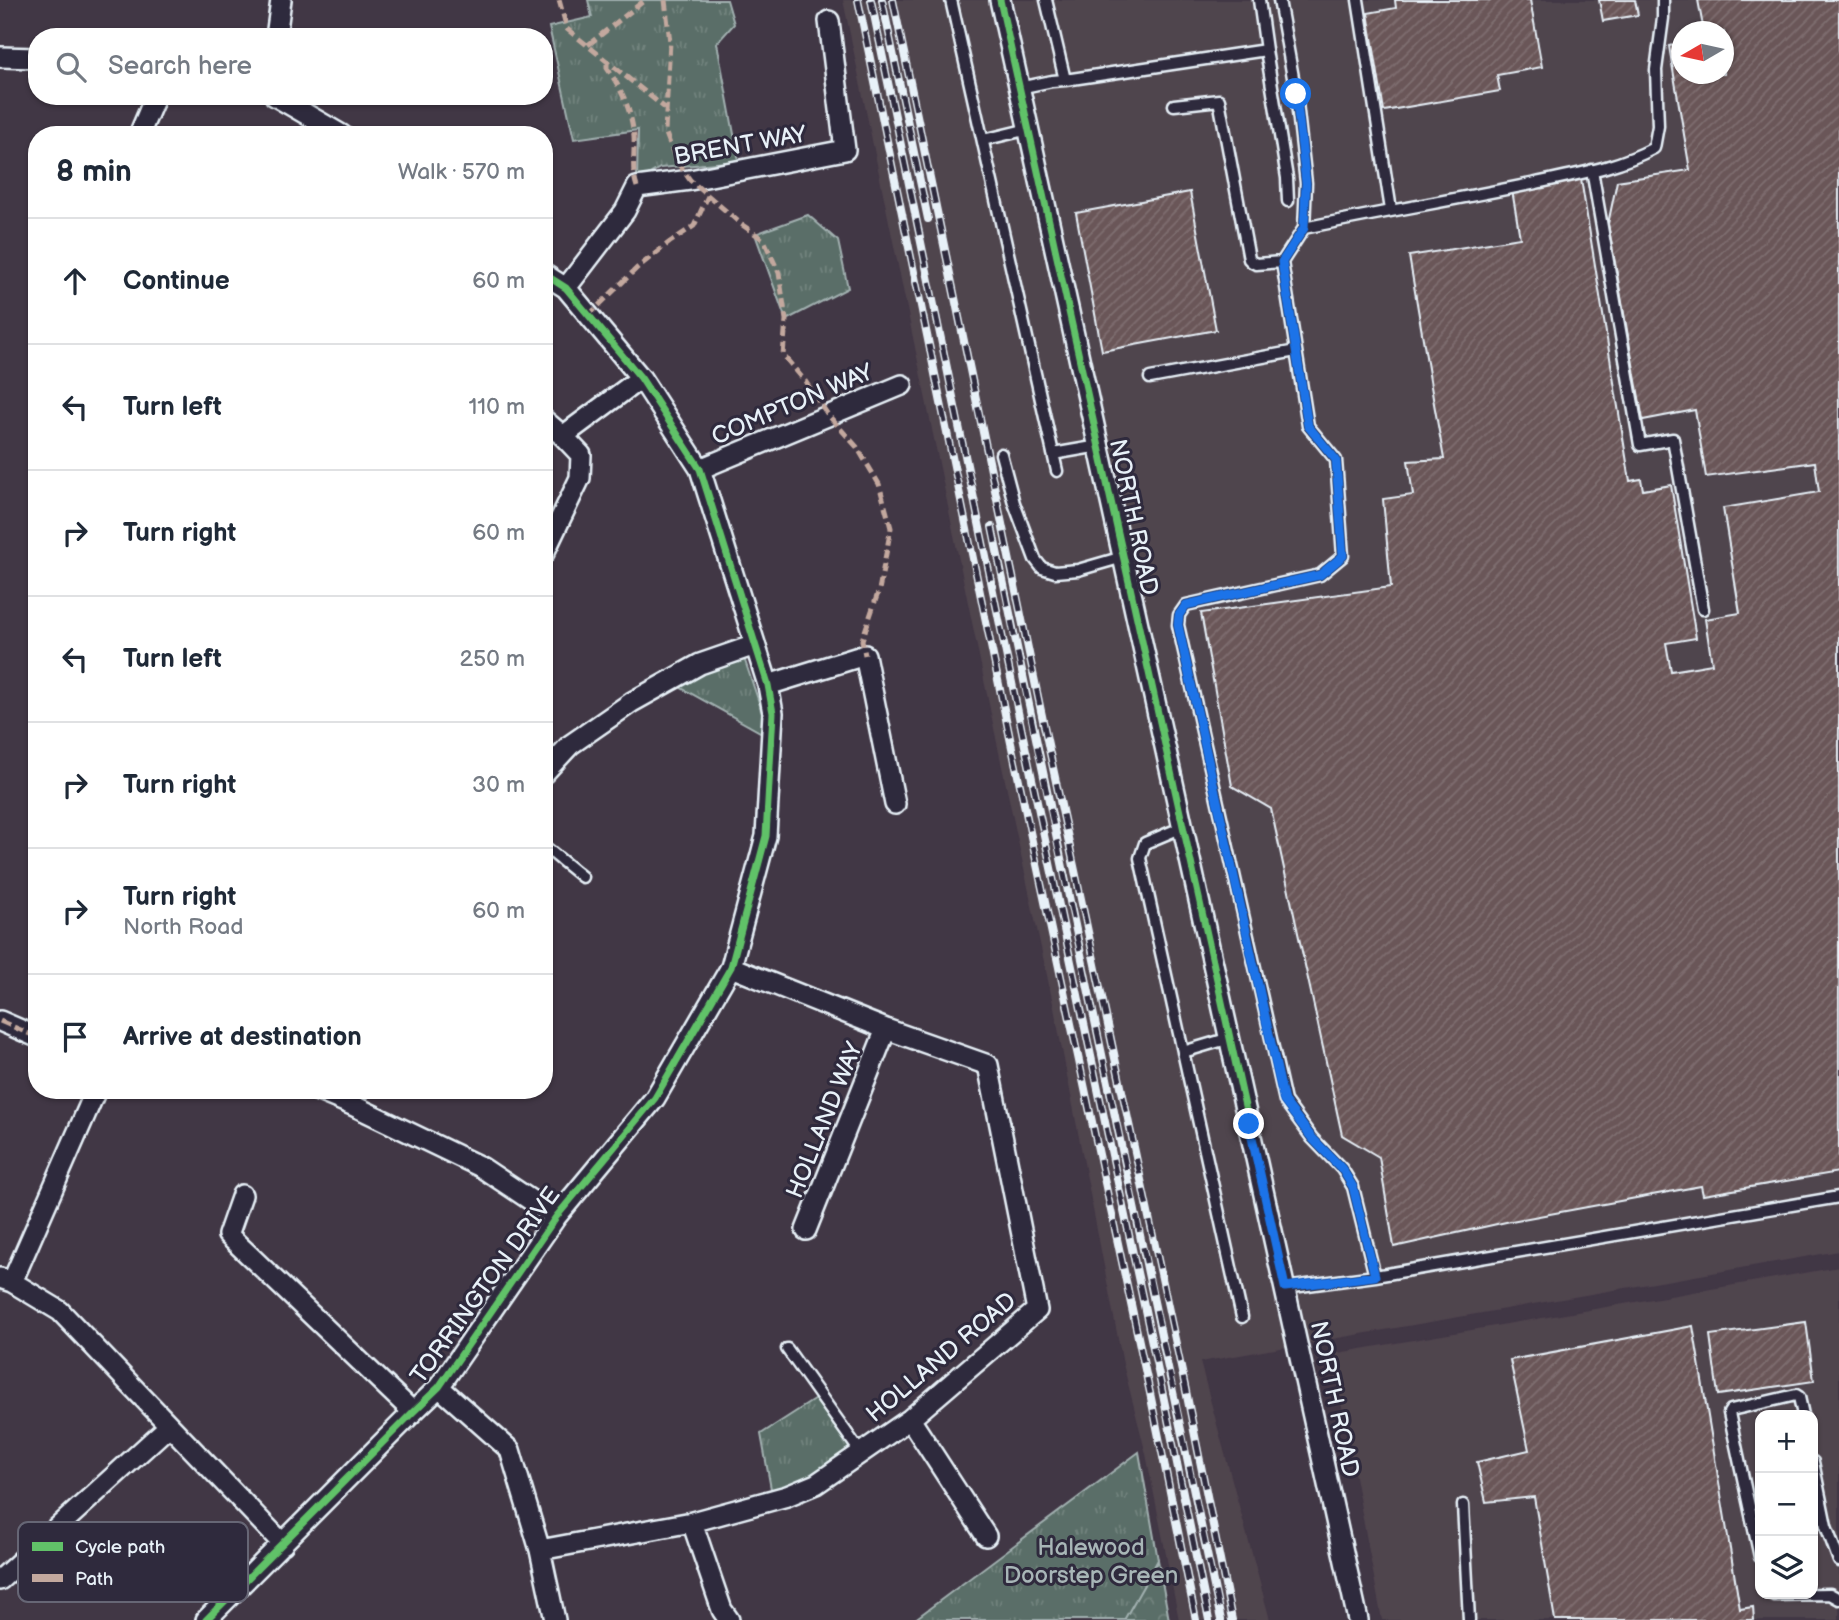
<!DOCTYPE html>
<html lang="en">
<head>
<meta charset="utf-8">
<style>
	:root { --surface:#fff; --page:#f2f2f3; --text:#1f2937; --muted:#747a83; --line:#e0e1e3 }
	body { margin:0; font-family:"Balsamiq Sans",sans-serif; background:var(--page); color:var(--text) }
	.controls { position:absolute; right:21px; bottom:21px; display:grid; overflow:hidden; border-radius:14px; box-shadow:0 2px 5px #0004 }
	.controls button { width:63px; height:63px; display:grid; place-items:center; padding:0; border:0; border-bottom:2px solid var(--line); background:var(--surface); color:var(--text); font:35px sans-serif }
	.compass { position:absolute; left:1671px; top:21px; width:63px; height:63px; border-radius:50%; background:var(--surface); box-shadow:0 2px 5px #0004; rotate:261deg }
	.stop { position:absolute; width:21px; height:21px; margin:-16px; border:5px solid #1a73e8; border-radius:50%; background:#fff }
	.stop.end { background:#1a73e8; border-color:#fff; box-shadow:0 2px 7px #0008 }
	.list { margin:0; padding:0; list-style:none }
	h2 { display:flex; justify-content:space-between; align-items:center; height:91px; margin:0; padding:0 28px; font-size:30px }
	h2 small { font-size:23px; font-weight:400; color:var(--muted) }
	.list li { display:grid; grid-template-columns:46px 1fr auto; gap:21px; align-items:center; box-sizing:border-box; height:126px; padding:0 28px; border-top:2px solid var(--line) }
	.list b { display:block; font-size:26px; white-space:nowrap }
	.list p { margin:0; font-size:23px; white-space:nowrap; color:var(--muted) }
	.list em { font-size:23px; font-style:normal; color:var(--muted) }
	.icon { flex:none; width:38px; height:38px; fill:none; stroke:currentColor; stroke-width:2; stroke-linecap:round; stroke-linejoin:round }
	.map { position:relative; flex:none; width:1839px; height:1620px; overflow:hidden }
	.search { position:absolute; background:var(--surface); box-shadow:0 2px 5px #0004; left:28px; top:28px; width:525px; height:77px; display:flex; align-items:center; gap:18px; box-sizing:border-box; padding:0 24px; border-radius:28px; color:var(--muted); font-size:26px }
	.panel { position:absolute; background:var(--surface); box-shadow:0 2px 5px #0004; left:28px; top:126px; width:525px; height:973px; border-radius:28px }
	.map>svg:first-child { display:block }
	.built { fill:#50444e; fill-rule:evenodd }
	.grass { fill:url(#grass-tufts); stroke:#a1b0b0; stroke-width:2 }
	.forest { fill:url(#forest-crowns); stroke:#a1b0b0; stroke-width:2 }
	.building { fill:url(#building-hatch); stroke:#e8f1f8; stroke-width:2 }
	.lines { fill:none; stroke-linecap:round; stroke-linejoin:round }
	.lane-casing { stroke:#e8f1f8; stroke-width:15 }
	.street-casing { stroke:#e8f1f8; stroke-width:24 }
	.lane { stroke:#2f2a3d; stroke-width:10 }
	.street { stroke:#2f2a3d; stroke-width:19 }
	.rail-casing { stroke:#e8f1f8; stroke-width:8 }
	.rail { stroke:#2f2a3d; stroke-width:5; stroke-dasharray:16; stroke-linecap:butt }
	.quiet { stroke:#c3a89e; stroke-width:5; stroke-dasharray:10 5; stroke-linecap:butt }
	.cycleway-casing { stroke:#2f2a3d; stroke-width:11 }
	.cycleway { stroke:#61c268; stroke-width:7 }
	.route { stroke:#1a73e8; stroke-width:9 }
	.labels { text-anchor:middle; stroke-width:6; stroke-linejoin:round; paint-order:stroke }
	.street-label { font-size:24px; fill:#e8f1f8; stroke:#2f2a3d }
	.park-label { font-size:24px; fill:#a8b6b7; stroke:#2f2a3d }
	.key { fill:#2f2a3d; stroke:#666675; stroke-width:2 }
	.key-label { font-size:19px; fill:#e8f1f8 }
</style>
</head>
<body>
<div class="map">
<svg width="1839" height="1620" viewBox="0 0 1839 1620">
	<defs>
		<pattern id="grass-tufts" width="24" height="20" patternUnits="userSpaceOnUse" patternTransform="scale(1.75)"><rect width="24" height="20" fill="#5a6e67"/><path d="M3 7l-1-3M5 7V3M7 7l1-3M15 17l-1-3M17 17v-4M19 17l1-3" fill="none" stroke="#72837e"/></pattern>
		<pattern id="forest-crowns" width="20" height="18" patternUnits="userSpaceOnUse" patternTransform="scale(1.75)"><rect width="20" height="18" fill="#5a6e67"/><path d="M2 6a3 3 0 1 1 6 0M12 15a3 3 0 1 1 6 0" fill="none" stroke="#72837e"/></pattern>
		<pattern id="building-hatch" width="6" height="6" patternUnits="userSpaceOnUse" patternTransform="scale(1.75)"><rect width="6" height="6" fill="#6a5658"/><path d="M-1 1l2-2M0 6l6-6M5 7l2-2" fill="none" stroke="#7f6f71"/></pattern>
	</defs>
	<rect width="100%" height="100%" fill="#413745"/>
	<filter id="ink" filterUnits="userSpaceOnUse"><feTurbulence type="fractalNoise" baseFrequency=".0143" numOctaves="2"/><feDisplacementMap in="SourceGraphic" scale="14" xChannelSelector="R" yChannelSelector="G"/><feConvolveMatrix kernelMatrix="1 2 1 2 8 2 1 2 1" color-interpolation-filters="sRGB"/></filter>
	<g filter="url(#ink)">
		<path class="built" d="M843,0h996v1251l-639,111 70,258h-91l-33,-166 -23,-90 -69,-356 -53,-246zM1682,32h42v42h-42z
			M1839,1267v353h-457l-50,-266zM1760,1415h53v179h-53z"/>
		<path class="grass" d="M588,0h139l7,24 -17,19 22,118 -79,7 -23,13 1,-51 -64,9 -25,-112 43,-10z
			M808,215l30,26 10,47 -62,32 -31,-86z
			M741,649l30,89 -102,-57z
			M820,1396l41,57 -88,47 -12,-66z
			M1139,1452l19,108 -30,60h-214z"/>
		<path class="forest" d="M1158,1560l11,60h-45z"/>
		<path class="building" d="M1395,0h135l12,67 -45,8 3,16 -116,20 -16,-98 28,-5z
			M1599,0h36l3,15 -35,6z
			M1698,0h141v1172l-136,23 -2,-9 -195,36 -112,25 -15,-90 -37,-22 -71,-326 -39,-23 -31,-173 190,-26 -8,-88 30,-4 -5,-34 36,-2 -11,-61 -24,-142 111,-18 -8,-48 69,-11 49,302 11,-2 2,11 28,-5 25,153 -30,5 5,28 41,-7 -7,-45 35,-6 -17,-105 96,-16 -4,-30 -109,15 -11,-67 -52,10 -35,-196 9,-43 73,-11 -21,-124 13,-3v31h42v-42h-20z
			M1190,192l26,138 -114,21 -26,-138z
			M1806,1322l8,59 -96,14 -8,-60z
			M1693,1326l47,283 13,-2 1,13h-199l-21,-123 -48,5 -9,-40 52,-12 -19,-90z"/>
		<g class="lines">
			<defs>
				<path id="lane" d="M951,0l106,471
					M1046,0l19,80
					M1279,0l17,94 10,89 -2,45 -22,34 26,164 28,34 7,96 -23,19 -134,30 -7,10 -1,10 107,476 27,37 30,31 11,18 22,89
					M1358,0l33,210
					M1266,50l21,128 1,23
					M1019,88l33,-7 13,-1 201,-30 -7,-50
					M1174,105l45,-5 30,159 3,3 4,2 26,-2
					M983,140l46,-11
					M1592,170l48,275 33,-6 30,170
					M1304,228c77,-16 155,-29 232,-45 40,-9 81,-15 118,-35l4,-22 -2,-56 7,-52v-18
					M1150,378l146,-27
					M1001,454l13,49 21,56 7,9 13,4 23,-2 45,-13
					M1053,454l46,-8
					M1183,827l-38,16 -5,15 102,459
					M544,846l38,31
					M1183,1052l47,-14
					M1285,1288l90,-12 464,-79
					M787,1349l74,104
					M1813,1462l13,64 13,35
					M1463,1505l6,115
					M1760,1557l-31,-144 2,-3 65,-15 3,2 4,18
					M1771,1594l3,1 56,-1 9,5"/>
				<path id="street" d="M1000,0l358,1620
					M276,37l5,-37
					M0,57l37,1
					M275,96l67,39
					M139,135l14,-33 1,-6
					M566,288l59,-77 12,-24 53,-7 155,-30 -16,-129
					M544,420l19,16 78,-58
					M700,469l202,-84
					M544,553l36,-75 1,-23 -18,-19
					M768,685l97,-30 30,149
					M544,773l26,-28 62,-43 68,-38 55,-19
					M0,1021l37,16
					M316,1090l36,15 129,62 75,50
					M242,1195l-14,40 185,177
					M806,1230l80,-201
					M0,1278l12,4 48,29 223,233
					M12,1282l84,-192
					M439,1387l71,63 30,100 15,70
					M910,1419l76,117
					M692,1522l30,88 7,10
					M540,1550l152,-28 95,-26 29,-12 94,-65 127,-109 -49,-245 -102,-36 -155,-62
					M0,1580l169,-154
					M206,1620l207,-208 26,-25 117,-170 99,-119 76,-131 35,-131 7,-123 -5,-28 -68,-216 -59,-91 -75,-90 -22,-14"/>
			</defs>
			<use href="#lane" class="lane-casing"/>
			<use href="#street" class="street-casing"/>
			<use href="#lane" class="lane"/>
			<use href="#street" class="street"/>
			<defs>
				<path id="rail" d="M858,0l153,743 139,650 46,227
					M871,0l153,741 138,649 47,230
					M882,0l46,219
					M893,0l153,735 139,651 47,234
					M992,527c74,365 154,728 229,1093"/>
			</defs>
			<use href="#rail" class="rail-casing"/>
			<use href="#rail" class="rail"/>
			<path class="quiet" d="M559,0l8,29 98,79
				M665,0l5,42 -5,89 11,29 14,20 51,44 23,16 15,33 7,47 -3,35 22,26 23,34 29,32 22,37 12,44 -12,62 -17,50 3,15
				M588,45l57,-45
				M607,64v4c15,22 24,41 27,68 1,17 -3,34 3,51
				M588,316l49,-48 33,-26 24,-16 14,-30
				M0,1021l37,16"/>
			<defs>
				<path id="cycleway" d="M1000,0l249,1124
					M206,1620l207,-208 26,-25 117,-170 99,-119 76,-131 35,-131 7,-123 -5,-28 -68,-216 -59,-91 -75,-90 -22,-14"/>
			</defs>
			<use href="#cycleway" class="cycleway-casing"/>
			<use href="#cycleway" class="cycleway"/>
		</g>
	</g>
	<g class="lines" filter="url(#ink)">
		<path class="route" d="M1249,1124l36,163 90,-11 -22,-89 -11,-18 -30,-31 -28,-37 -106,-476 1,-10 7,-10 134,-30 23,-19 -7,-96 -28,-34 -26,-164 22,-34 2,-45 -10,-89"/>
	</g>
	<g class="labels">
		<g class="street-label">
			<text transform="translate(740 145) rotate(-10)" y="8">BRENT WAY</text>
			<text transform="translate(792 404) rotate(-23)" y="8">COMPTON WAY</text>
			<text transform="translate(1134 517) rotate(78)" y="8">NORTH ROAD</text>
			<text transform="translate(824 1120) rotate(-68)" y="8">HOLLAND WAY</text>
			<text transform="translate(485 1285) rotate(-54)" y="8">TORRINGTON DRIVE</text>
			<text transform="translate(941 1357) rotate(-40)" y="8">HOLLAND ROAD</text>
			<text transform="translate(1335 1399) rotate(78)" y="8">NORTH ROAD</text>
		</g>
		<g class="park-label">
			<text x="1091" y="1555">Halewood<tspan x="1091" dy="28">Doorstep Green</tspan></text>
		</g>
	</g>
	<rect x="18" y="1522" width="230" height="80" rx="10" class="key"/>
	<rect x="32" y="1542" width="31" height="9" fill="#61c268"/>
	<rect x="32" y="1574" width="31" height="8" fill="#c3a89e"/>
	<g class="key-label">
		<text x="75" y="1553">Cycle path</text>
		<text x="75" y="1585">Path</text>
	</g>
</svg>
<div class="controls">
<button>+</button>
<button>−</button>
<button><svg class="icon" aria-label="layers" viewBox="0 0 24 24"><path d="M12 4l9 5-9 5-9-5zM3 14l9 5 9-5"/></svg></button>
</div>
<svg class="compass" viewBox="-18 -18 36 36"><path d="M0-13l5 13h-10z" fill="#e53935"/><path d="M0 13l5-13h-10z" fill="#747a83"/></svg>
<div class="stop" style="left:1296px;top:94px"></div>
<div class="stop end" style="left:1249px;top:1124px"></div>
<div class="search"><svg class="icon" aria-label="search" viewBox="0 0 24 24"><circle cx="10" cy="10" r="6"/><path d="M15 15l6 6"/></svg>Search here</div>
<section class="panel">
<h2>8 min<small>Walk · 570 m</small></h2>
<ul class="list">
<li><svg class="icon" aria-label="ahead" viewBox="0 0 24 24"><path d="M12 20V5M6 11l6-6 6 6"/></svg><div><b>Continue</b></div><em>60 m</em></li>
<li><svg class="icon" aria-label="left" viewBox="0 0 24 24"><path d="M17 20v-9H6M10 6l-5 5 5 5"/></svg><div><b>Turn left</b></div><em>110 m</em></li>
<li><svg class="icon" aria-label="right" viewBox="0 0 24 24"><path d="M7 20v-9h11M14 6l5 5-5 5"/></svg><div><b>Turn right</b></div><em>60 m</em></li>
<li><svg class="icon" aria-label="left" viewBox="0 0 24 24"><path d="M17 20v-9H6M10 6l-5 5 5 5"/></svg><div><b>Turn left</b></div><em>250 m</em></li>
<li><svg class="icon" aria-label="right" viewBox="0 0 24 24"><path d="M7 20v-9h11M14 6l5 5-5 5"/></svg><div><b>Turn right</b></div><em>30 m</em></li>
<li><svg class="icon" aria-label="right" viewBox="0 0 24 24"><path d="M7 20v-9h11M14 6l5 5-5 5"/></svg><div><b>Turn right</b><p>North Road</p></div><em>60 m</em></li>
<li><svg class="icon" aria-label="arrive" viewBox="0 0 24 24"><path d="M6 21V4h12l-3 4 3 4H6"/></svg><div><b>Arrive at destination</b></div></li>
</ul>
</section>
</div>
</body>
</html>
